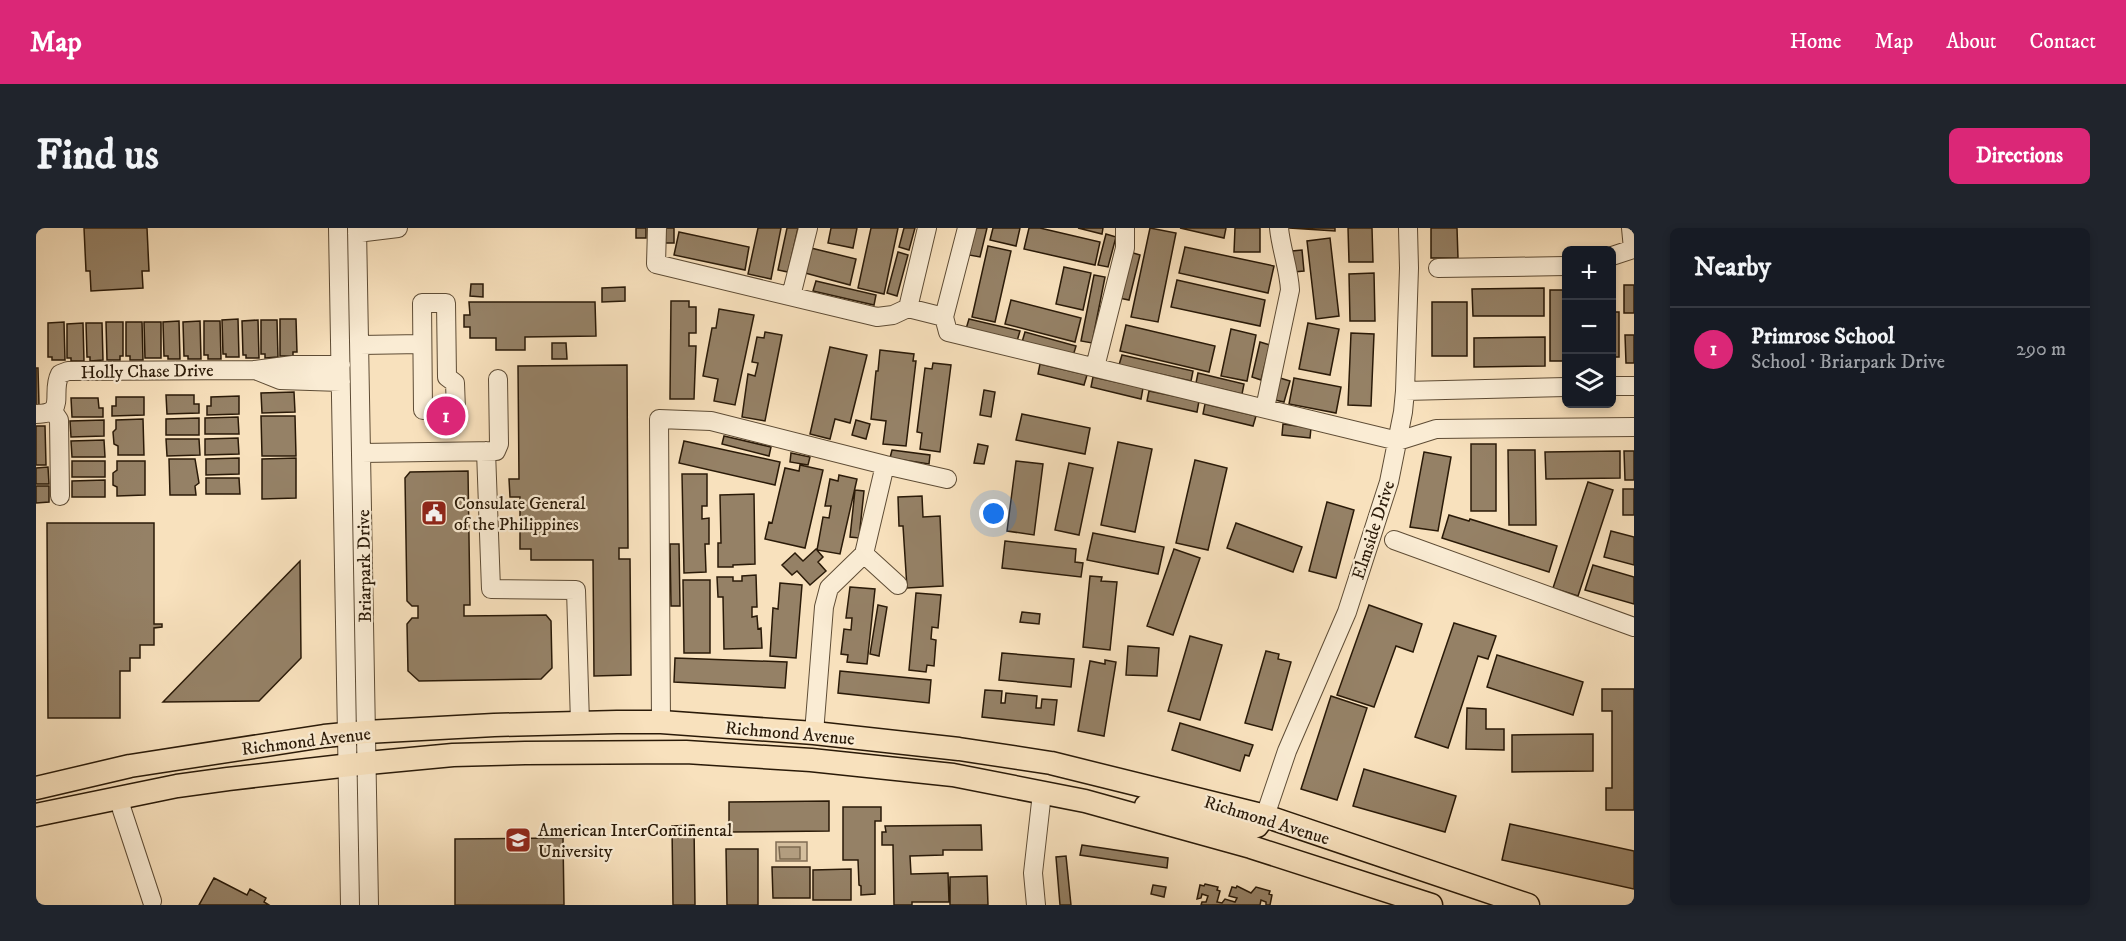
<!DOCTYPE html>
<html lang="en">
<head>
<meta charset="utf-8">
<style>
	:root { --surface:#171b24; --page:#20242c; --text:#f1f3f6; --muted:#9ea1a6; --line:#363941; --accent:#db2777 }
	body { margin:0; font-family:"IM FELL DW Pica",serif; background:var(--page); color:var(--text) }
	.controls { position:absolute; right:18px; top:18px; display:grid; overflow:hidden; border-radius:9px; box-shadow:0 3px 9px #0003 }
	.controls button { width:54px; height:54px; display:grid; place-items:center; padding:0; border:0; border-bottom:2px solid var(--line); background:var(--surface); color:var(--text); font:30px sans-serif }
	.you { position:absolute; left:958px; top:286px; width:21px; height:21px; margin:-15px; border:4px solid #fff; border-radius:50%; background:#1a73e8; box-shadow:0 0 0 9px #1a73e833 }
	.badge { display:grid; place-items:center; width:39px; height:39px; border-radius:50%; background:var(--accent); color:#fff; font-size:20px; font-weight:700 }
	.pin { position:absolute; translate:-50% -50%; border:3px solid #fff; box-shadow:0 2px 6px #0006 }
	.list { margin:0; padding:0; list-style:none }
	h2 { display:flex; justify-content:space-between; align-items:center; height:78px; margin:0; padding:0 24px; font-size:26px }
	h2 small { font-size:20px; font-weight:400; color:var(--muted) }
	.list li { display:grid; grid-template-columns:39px 1fr auto; gap:18px; align-items:center; box-sizing:border-box; height:84px; padding:0 24px; border-top:2px solid var(--line) }
	.list b { display:block; font-size:22px; white-space:nowrap }
	.list p { margin:0; font-size:20px; white-space:nowrap; color:var(--muted) }
	.list em { font-size:20px; font-style:normal; color:var(--muted) }
	.icon { flex:none; width:33px; height:33px; fill:none; stroke:currentColor; stroke-width:2; stroke-linecap:round; stroke-linejoin:round }
	.map { position:relative; flex:none; width:1598px; height:677px; overflow:hidden; border-radius:9px }
	header { display:flex; align-items:center; gap:36px; box-sizing:border-box; height:84px; padding:0 30px; background:var(--accent); color:#fff }
	header strong { font-size:28px }
	nav { display:flex; gap:33px; margin-inline-start:auto; font-size:21px }
	.intro { display:flex; align-items:center; justify-content:space-between; box-sizing:border-box; height:144px; padding:0 36px }
	h1 { margin:0; font-size:42px }
	.button { padding:15px 27px; border-radius:9px; background:var(--accent); color:#fff; font-size:21px; font-weight:700 }
	main { display:flex; gap:36px; padding:0 36px }
	aside { flex:1; background:var(--surface); border-radius:9px; box-shadow:0 3px 9px #0003 }
	.map>svg:first-child { display:block }
	.green { fill:#d5bf9e; stroke:#806c53; stroke-width:1.5 }
	.water { fill:#b29d7f; stroke:#7c694f; stroke-width:1.5 }
	.building { fill:#958166; stroke:#2a1a08; stroke-width:1.5 }
	.lines { fill:none; stroke-linecap:round; stroke-linejoin:round }
	.minor-casing { stroke:#5e4c35; stroke-width:20 }
	.major-casing { stroke:#2a1a08; stroke-width:25 }
	.minor { stroke:#faecd4; stroke-width:18 }
	.major { stroke:#f8e1bd; stroke-width:22 }
	.labels { text-anchor:middle; stroke-width:4.5; stroke-linejoin:round; paint-order:stroke }
	.street-label { font-size:18px; fill:#2a1a08; stroke:#faecd4 }
	.poi-label { font-size:18px; fill:#2a1a08; stroke:#faecd4; text-anchor:start }
</style>
</head>
<body>
<header>
<strong>Map</strong>
<nav><a>Home</a><a>Map</a><a>About</a><a>Contact</a></nav>
</header>
<div class="intro"><h1>Find us</h1><a class="button">Directions</a></div>
<main>
<div class="map">
<svg width="1598" height="677" viewBox="0 0 1598 677">
	<rect width="100%" height="100%" fill="#f8e1bd"/>
	<filter id="stains"><feTurbulence type="fractalNoise" baseFrequency=".00333" numOctaves="4"/><feColorMatrix values="0 0 0 0 .2 0 0 0 0 .09 0 0 0 0 .02 0 0 0 .5 -.17"/></filter>
	<radialGradient id="worn" r=".72"><stop offset=".6" stop-color="#630" stop-opacity="0"/><stop offset="1" stop-color="#630" stop-opacity=".3"/></radialGradient>
	<path class="green" d="M740,614h31v19h-31z"/>
	<path class="water" d="M743,619h21v12h-20z"/>
	<path class="building" d="M48,0h63l2,43h-7l1,17 -52,3 -1,-20h-4z
		M600,0h10v10h-10z
		M627,0h11v15h-11z
		M722,0h23l-10,51 -23,-5z
		M751,0h11l-10,44 -10,-2z
		M795,0h26l-4,20 -25,-5z
		M835,0h27l-14,66 -26,-6z
		M868,0h11l-6,22 -10,-3z
		M940,0h11l-7,29 -11,-2z
		M957,0h27l-4,18 -26,-6z
		M993,0h11l60,14 -5,23 -71,-16z
		M1042,0h25l-1,6z
		M1114,0l26,5 -18,89 -27,-5z
		M1144,0h46l-2,10z
		M1199,0h25v24h-26z
		M1253,0h46v3z
		M1312,0h24l1,34h-24z
		M1395,0h26l1,30h-27z
		M643,4l70,15 -4,23 -71,-15z
		M1070,6l10,3 -8,30 -10,-2z
		M1294,10l9,78 -23,3 -9,-78z
		M952,18l23,5 -16,71 -23,-5z
		M1149,19l89,19 -6,27 -89,-20z
		M775,20l45,11 -6,26 -45,-12z
		M1266,22l2,21 -10,1 -2,-21z
		M862,24l10,3 -11,41 -10,-3z
		M1094,24l10,3 -11,45 -10,-2z
		M1028,39l27,6 -8,37 -27,-6z
		M1338,45l1,48h-25l-1,-47z
		M1058,47l11,2 -13,66 -11,-2z
		M1141,52l88,20 -5,26 -89,-19z
		M780,53l60,14 -2,10 -61,-14z
		M435,56h12v13l-13,-1z
		M1588,57h10v28h-10z
		M589,59v14l-23,1v-14z
		M1508,60v28h-71l-1,-27z
		M1514,62h16v71h-16z
		M975,72l70,18 -6,24 -70,-18z
		M635,73h18v6h7v26h-7v13h7l-2,53h-24z
		M433,74h126l1,34 -71,1v13h-29v-12h-26v-11h-6v-12h6z
		M1396,74h35v54h-35z
		M683,81l35,6 -19,90 -21,-4 4,-22 -15,-3 9,-48h4z
		M1576,84h7v45h-7z
		M202,91l1,38h-13v-3h-3l-1,-34z
		M244,91h16l1,33h-4v4h-13z
		M933,91l51,12 -3,10 -51,-12z
		M222,92l1,38h-13v-3h-3l-1,-34z
		M225,92h16l1,37 -13,1v-4h-4z
		M143,93l1,38h-12v-3h-4l-1,-34z
		M164,93l1,38h-13v-3h-4l-1,-34z
		M168,93h16l1,38h-13v-4h-4z
		M28,94l1,38h-13v-3h-4v-34z
		M70,94h17v34h-3v4h-13z
		M90,94h16l1,38h-13v-4h-4z
		M108,94h17v36h-16z
		M47,95l1,38h-13v-3h-4v-34z
		M50,95h16l1,37 -13,1v-4h-3z
		M1272,95l31,6 -9,46 -31,-6z
		M1090,97l89,21 -6,26 -89,-21z
		M1195,101l25,6 -9,46 -26,-5z
		M729,104l17,3 -17,86 -23,-4 6,-43 7,2 3,-13 -6,-1 5,-25 7,1z
		M989,104l51,14 -3,10 -51,-14z
		M1315,105l23,1 -3,72 -23,-1z
		M1589,107h9v28h-8z
		M1509,109v29l-71,1v-29z
		M1224,114l10,3 -9,35 -9,-3z
		M516,115h14l1,16h-15z
		M794,119l37,8 -17,68 -15,-4 -5,20 -20,-5z
		M844,122l34,4 -1,7h3l-10,85 -23,-2 3,-23 -15,-2 5,-48h2z
		M1086,127l71,16 -2,10 -72,-16z
		M897,135l18,2 -11,87 -20,-3 2,-16 -5,-1 8,-64 7,1z
		M1004,136l47,11 -3,10 -46,-11z
		M591,137l1,183h-9v11h11l1,116 -37,1 -1,-116h-62v-11h-11v-52h-10l-1,-18h10l-1,-113z
		M0,140h2l1,37h-3z
		M1162,145l46,11 -2,10 -46,-11z
		M1057,149l50,11 -2,11 -50,-12z
		M1244,150l10,3 -6,21 -9,-2z
		M1258,150l47,9 -5,26 -47,-9z
		M948,162l11,2 -4,25 -11,-2z
		M1113,163l50,10 -2,11 -50,-11z
		M258,164l1,20 -33,1 -1,-20z
		M130,167h28v9h5v9l-32,1z
		M203,168v18l-32,1v-9h4v-9z
		M80,169h28v18l-32,1v-10h4z
		M35,170h27l1,10h4v9h-31z
		M1169,176l51,12 -3,10 -50,-12z
		M986,186l68,14 -5,26 -69,-14z
		M225,188h34l1,40h-34z
		M202,189l1,17h-34v-16z
		M163,190v17h-33v-16z
		M107,191l1,36h-26v-9l-4,-2 -1,-12 3,-3v-9z
		M68,192v16l-33,1 -1,-16z
		M820,192l14,4 -4,15 -14,-4z
		M1247,196l28,4 -1,10 -28,-3z
		M0,198h9l1,39h-10z
		M688,208l47,11 -2,9 -47,-12z
		M202,210l1,16 -34,1v-16z
		M130,211h33l1,16 -33,1z
		M68,212l1,17h-33l-1,-16z
		M648,213l96,21 -5,23 -96,-22z
		M1082,214l34,7 -17,83 -34,-7z
		M942,216l10,2 -4,18 -10,-1z
		M1435,216h25v67h-25z
		M856,222l38,5 -1,9 -39,-6z
		M1472,222h27l1,75h-27z
		M1584,223v27l-74,1 -1,-27z
		M1588,223h10v29h-9z
		M1388,224l27,5 -13,74 -28,-4z
		M755,225l19,4 -2,8 -18,-3z
		M203,230v16l-33,1v-16z
		M260,230v40l-34,1v-40z
		M133,231h26l4,24 -4,3 1,9h-26z
		M1159,232l32,8 -19,82 -32,-7z
		M36,233h33v16h-33z
		M81,233h28v34l-28,1v-9l-4,-2v-12l4,-3z
		M980,233l27,3 -9,71 -27,-4z
		M1033,235l24,5 -14,67 -24,-5z
		M764,237l23,5 -18,78 -40,-9 4,-17 3,1 13,-55 14,3z
		M12,239l1,17h-13v-16z
		M432,243l2,134h-6v11l82,-1 5,6 1,47 -11,11 -122,2 -11,-10 -1,-47 5,-6h6v-12h-6l-5,-5 -2,-123 5,-6z
		M646,246h25v32h-5v13l7,-1v26h-4l1,28 -22,1z
		M803,247l18,4 -17,75 -23,-4 6,-33 6,1 2,-12h-6l5,-27 8,2z
		M170,250h33l1,16h-34z
		M69,252v17h-33v-16z
		M1552,254l25,8 -35,106 -25,-8z
		M0,258h13v16l-13,1z
		M1587,261h11v26h-11z
		M819,262l9,1 -5,47 -9,-1z
		M718,266l1,70 -22,1v2h-15v-24h3l-1,-48z
		M886,268l1,21 17,-1 3,70 -36,2 -4,-62h-4l-1,-29z
		M1291,274l27,8 -18,68 -27,-7z
		M1413,287l20,6 1,-2 87,27 -8,26 -107,-34z
		M11,295h107v101h8v3l-8,1v17h-14v13h-10v13h-10v47h-72z
		M1200,295l66,24 -9,25 -66,-24z
		M1575,303l23,6v28l-30,-8z
		M1057,305l71,14 -6,27 -71,-14z
		M969,313l71,8 -1,13 8,1 -2,14 -79,-9z
		M634,316h9l1,62h-9z
		M780,321l7,8 -5,5 8,9 -16,14 -13,-14 -5,4 -10,-10 13,-12 8,8z
		M1138,321l26,9 -27,77 -26,-9z
		M264,333l1,97 -42,43 -96,1z
		M1557,337l41,12v27l-49,-14z
		M720,347l1,32h-5v10l5,-1 1,13 3,-1 1,20 -38,1 -1,-52h-5l-1,-20h16v4h9v-5z
		M1054,348l12,1 -1,4 16,1 -7,68 -27,-3z
		M647,352h27v73h-26z
		M744,355l22,2 -6,73 -26,-2 3,-48 5,1z
		M814,359l25,2 -8,75 -20,-2 1,-7 -7,-1 3,-25 7,1 1,-12h-6z
		M880,365l25,2 -3,33 -6,-1 -1,12 5,1 -2,26 -7,-1 -1,7 -17,-2z
		M842,377l9,2 -8,49 -9,-2z
		M1333,377l53,19 -9,28 -17,-6 -22,61 -37,-12z
		M986,384l18,2 -1,10 -19,-2z
		M1418,395l42,13 -8,23 -10,-3 -30,92 -33,-11z
		M1154,408l32,9 -22,75 -32,-9z
		M1092,418l31,2 -2,28 -31,-1z
		M1230,423l13,3 -1,5 13,3 -19,68 -27,-7z
		M966,425l72,6 -3,28 -72,-7z
		M1461,427l86,27 -10,33 -86,-28z
		M639,430l112,4 -2,26 -111,-6z
		M1069,432l11,2 -12,74 -26,-5 12,-70 15,3z
		M804,443l91,9 -2,23 -91,-10z
		M1566,461h32v121h-28v-22h6v-77h-10z
		M949,462l17,1 -1,12h4l1,-10 31,3 -1,12h5l1,-9 15,1 -3,25 -72,-8z
		M1295,468l36,12 -30,92 -36,-11z
		M1431,480l19,1v20h18v21l-38,-1z
		M1144,495l73,22 -4,11 -4,-1 -5,16 -68,-21z
		M1557,506v37l-81,1v-37z
		M1328,541l92,27 -11,36 -92,-26z
		M793,573v30l-100,1v-30z
		M807,579h38v14h-6v73l-14,1v-9l-2,-1 -1,-25h-15z
		M1474,596l124,27v38l-132,-29z
		M658,597l1,80h-22l-1,-79z
		M945,597l1,25h-39v5l-33,1 1,18 37,-1 1,29h-37v3h-18l-1,-60h-11v-13h4l-1,-6z
		M527,610l1,67h-109v-66z
		M1046,617l86,13 -1,10 -87,-13z
		M690,621h32v56h-31z
		M1030,628l5,49h-11l-4,-48z
		M736,639h38v31h-37z
		M815,641v31h-38v-30z
		M951,648l1,29h-38v-28z
		M178,650l33,17 3,-6 16,9 -2,4 5,3h-70z
		M1169,656l13,3 -1,3 3,1 -3,11 5,1 3,-4 10,3 2,-4 -8,-2 3,-9 4,1 1,-2 14,7 5,-6 14,4 -1,3 3,1 -2,10h-4v-3l-5,-2 -1,5h-59l1,-3h4l2,-6 -6,-2 -1,4 -4,1 3,-14 4,1z
		M1117,657l13,2 -2,10 -13,-3z"/>
	<g class="lines">
		<defs>
			<path id="minor" d="M302,0l12,677
				M321,0l12,677
				M621,0l-1,36 221,53 16,-2 15,-7 19,-80
				M931,0l-23,89 4,15 450,109 38,-12 198,-2
				M321,5l41,-5
				M1576,28l21,-7 -2,-21
				M1402,40l128,-2
				M755,68l17,-68
				M386,75h24l1,74 8,6 1,27h-33z
				M872,80l36,9
				M324,117l62,-1
				M1059,139l30,-119v-20
				M219,142l25,10 61,2
				M1576,158h22
				M1369,163l161,-4
				M1229,180l25,-118c-1,-21 -9,-41 -11,-62
				M17,183l6,9 1,76
				M0,186c32,0 14,-21 24,-40l8,-3 186,-1 39,-5h48
				M450,223l5,138 85,1 4,133
				M326,225l134,-2 3,-7 -1,-65
				M849,237l62,14
				M1358,312l240,87
				M828,326l34,31
				M625,494l-2,-303 52,2 174,44 -21,89 -35,34 -5,19 -10,126
				M84,570l2,12 30,91
				M1229,588l22,-65 60,-139 42,-130 14,-70 2,-21 4,-123 -1,-40
				M1000,677l-3,-32 9,-80"/>
			<path id="major" d="M0,560l94,-22 194,-30 42,-4 128,-7 123,-3h44l153,11 145,16 92,14 214,53 263,89
				M1110,578l103,21 8,-1 6,-8
				M0,587l141,-29 51,-7 140,-16 85,-8 72,-2 161,-1 125,8 142,15 132,26 166,46 180,58"/>
		</defs>
		<use href="#minor" class="minor-casing"/>
		<use href="#major" class="major-casing"/>
		<use href="#minor" class="minor"/>
		<use href="#major" class="major"/>
	</g>
	<defs>
		<symbol id="civic-square" viewBox="-11 -11 22 22"><rect x="-9" y="-9" width="18" height="18" rx="4" fill="#8f2418" stroke="#faecd4"/><path d="M-.6-6.5H3V-4.5H.6V-3L4-1V1h2V6H-6V1h2V-1L-.6-3ZM-1.2 2.5V6h2.4V2.5Z" fill="#fff"/></symbol>
		<symbol id="university-square" viewBox="-11 -11 22 22"><rect x="-9" y="-9" width="18" height="18" rx="4" fill="#8f2418" stroke="#faecd4"/><path d="M0-5L7-2L0 1L-7-2ZM-4 1L0 2.5L4 1V4Q0 6-4 4Z" fill="#fff"/></symbol>
	</defs>
	<g fill-rule="evenodd">
		<use href="#civic-square" x="383" y="270" width="30" height="30"/>
		<use href="#university-square" x="467" y="597" width="30" height="30"/>
	</g>
	<g class="labels">
		<g class="street-label">
			<text transform="translate(111 143) rotate(-1)" y="6">Holly Chase Drive</text>
			<text transform="translate(1337 302) rotate(-72)" y="6">Elmside Drive</text>
			<text transform="translate(328 338) rotate(-91)" y="6">Briarpark Drive</text>
			<text transform="translate(754 505) rotate(5)" y="6">Richmond Avenue</text>
			<text transform="translate(270 513) rotate(-7)" y="6">Richmond Avenue</text>
			<text transform="translate(1231 592) rotate(17)" y="6">Richmond Avenue</text>
		</g>
		<g class="poi-label">
			<text x="418" y="281">Consulate General<tspan x="418" dy="21">of the Philippines</tspan></text>
			<text x="502" y="608">American InterContinental<tspan x="502" dy="21">University</tspan></text>
		</g>
	</g>
	<rect width="100%" height="100%" filter="url(#stains)"/>
	<rect width="100%" height="100%" fill="url(#worn)"/>
</svg>
<div class="controls">
<button>+</button>
<button>−</button>
<button><svg class="icon" aria-label="layers" viewBox="0 0 24 24"><path d="M12 4l9 5-9 5-9-5zM3 14l9 5 9-5"/></svg></button>
</div>
<div class="you"></div>
<div class="pin badge" style="left:410px;top:188px">1</div>
</div>
<aside>
<h2>Nearby<small></small></h2>
<ul class="list">
<li><span class="badge">1</span><div><b>Primrose School</b><p>School · Briarpark Drive</p></div><em>290 m</em></li>
</ul>
</aside>
</main>
</body>
</html>
